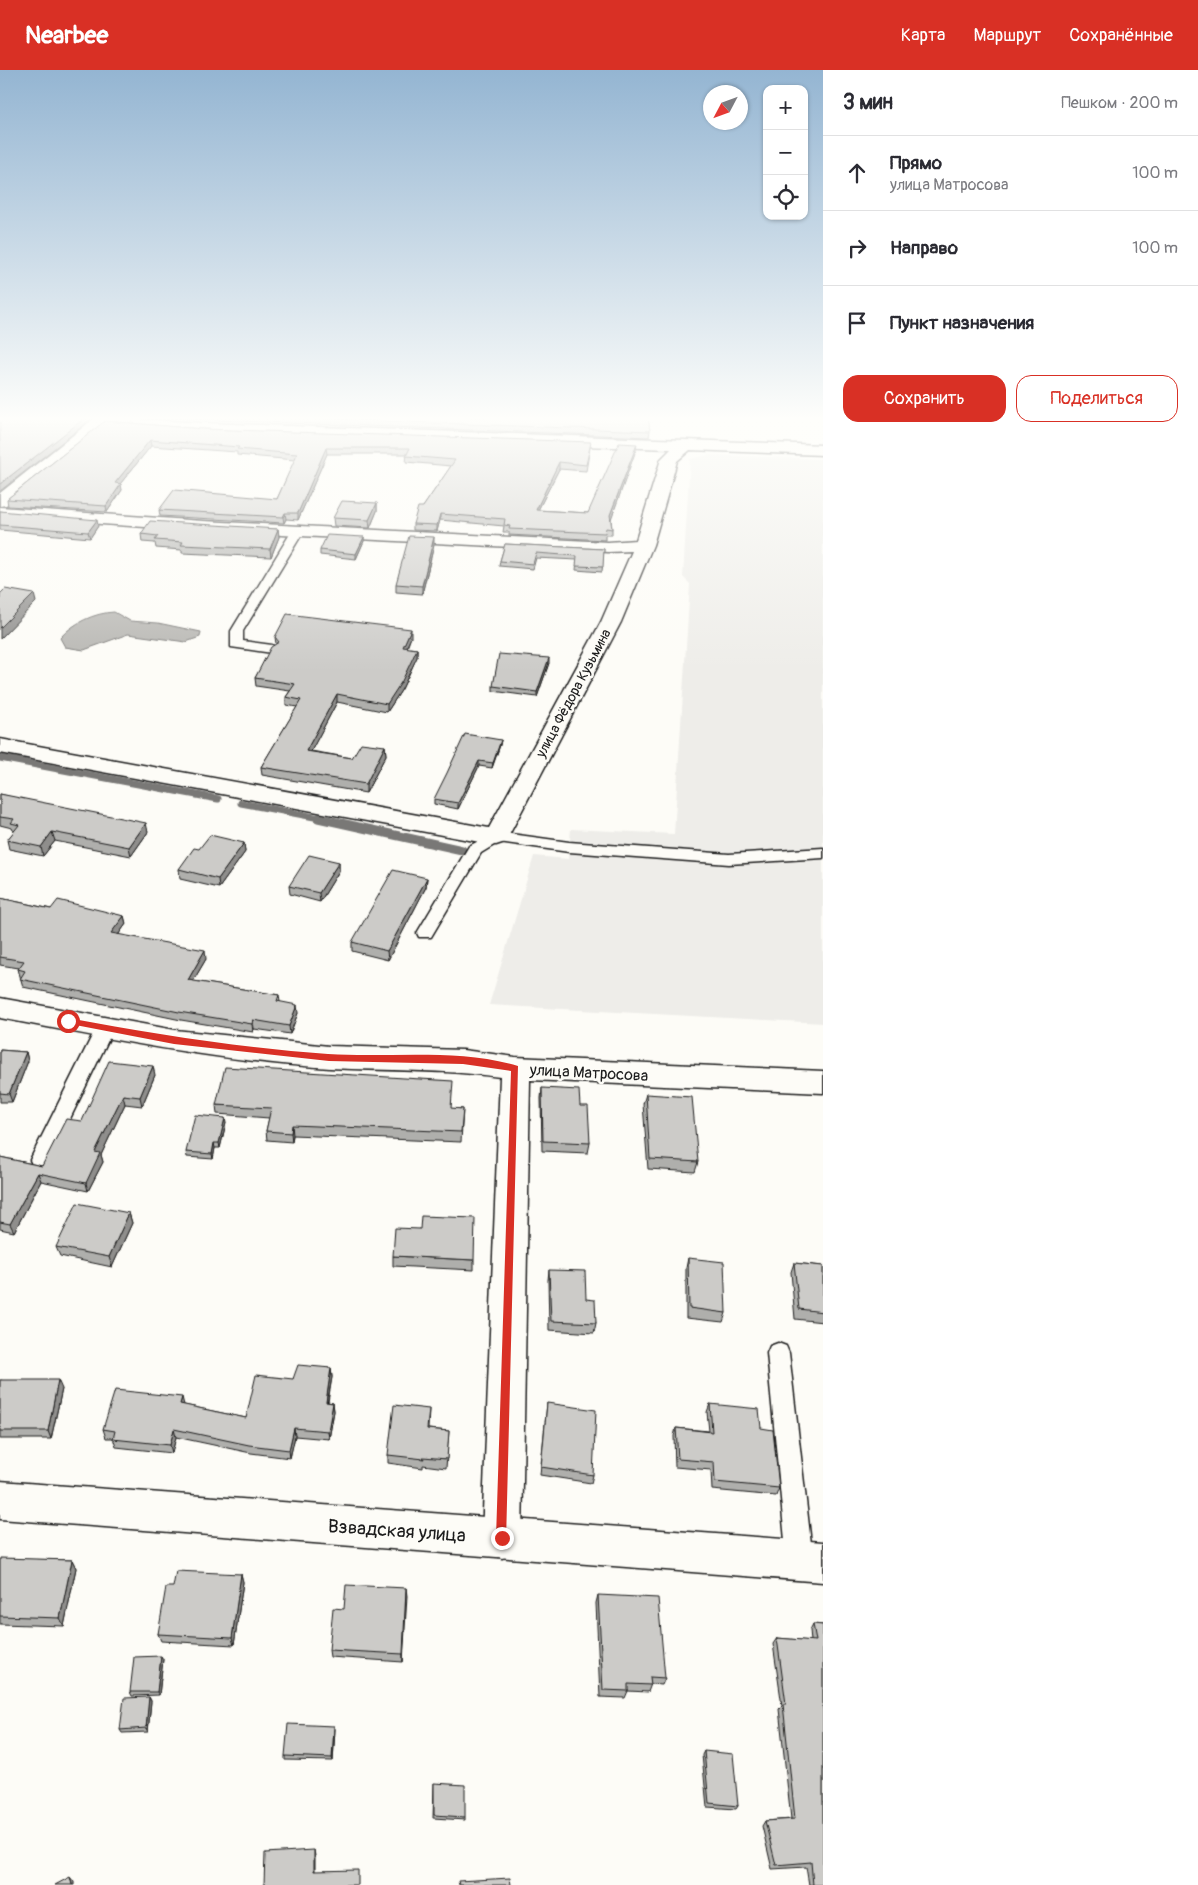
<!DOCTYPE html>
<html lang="ru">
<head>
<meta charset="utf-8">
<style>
	:root { --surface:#fff; --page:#f2f2f3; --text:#2b2b33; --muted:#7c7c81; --line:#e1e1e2; --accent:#d93025 }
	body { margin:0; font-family:Pangolin,sans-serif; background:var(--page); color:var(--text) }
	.controls { position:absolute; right:15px; top:15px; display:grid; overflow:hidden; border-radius:10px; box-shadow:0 1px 4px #0004 }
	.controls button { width:45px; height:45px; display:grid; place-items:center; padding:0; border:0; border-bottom:1px solid var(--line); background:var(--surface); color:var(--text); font:25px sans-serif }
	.compass { position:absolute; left:703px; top:15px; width:45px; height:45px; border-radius:50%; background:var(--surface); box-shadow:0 1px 4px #0004; rotate:229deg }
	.stop { position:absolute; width:15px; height:15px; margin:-11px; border:4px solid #d93025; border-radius:50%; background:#fff }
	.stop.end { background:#d93025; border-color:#fff; box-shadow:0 1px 5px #0008 }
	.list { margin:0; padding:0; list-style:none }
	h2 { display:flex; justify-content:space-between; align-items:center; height:65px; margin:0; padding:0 20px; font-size:21px }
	h2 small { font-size:16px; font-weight:400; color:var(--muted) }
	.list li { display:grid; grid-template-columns:32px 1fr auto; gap:15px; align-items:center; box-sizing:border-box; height:75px; padding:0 20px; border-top:1px solid var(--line) }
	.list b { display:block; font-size:19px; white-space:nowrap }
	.list p { margin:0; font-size:16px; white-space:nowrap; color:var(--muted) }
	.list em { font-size:16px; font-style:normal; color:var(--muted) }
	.actions { display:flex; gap:10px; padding:15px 20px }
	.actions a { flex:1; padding:11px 0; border:1px solid var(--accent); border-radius:15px; text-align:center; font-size:18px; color:var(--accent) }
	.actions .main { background:var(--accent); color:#fff }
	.icon { flex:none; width:28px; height:28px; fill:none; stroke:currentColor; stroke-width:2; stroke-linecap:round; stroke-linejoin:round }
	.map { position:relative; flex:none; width:823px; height:1815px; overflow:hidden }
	header { display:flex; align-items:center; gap:30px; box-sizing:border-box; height:70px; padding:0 25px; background:var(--accent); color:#fff }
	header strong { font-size:24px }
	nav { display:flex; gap:28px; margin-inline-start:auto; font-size:18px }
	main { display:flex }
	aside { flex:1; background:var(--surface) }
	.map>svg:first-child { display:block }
	.built { fill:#eeede9 }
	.water { fill:#b7b6b2; stroke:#797876 }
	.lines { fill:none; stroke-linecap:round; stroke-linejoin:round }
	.stream-far1 { stroke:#797876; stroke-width:7 }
	.stream { stroke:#797876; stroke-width:9 }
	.service-casing { stroke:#1c1c1c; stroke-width:3 }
	.minor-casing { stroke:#1c1c1c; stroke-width:3 }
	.tertiary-casing { stroke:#1c1c1c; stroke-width:3 }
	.service { fill:#fdfcf7; fill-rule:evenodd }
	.minor { fill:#fdfcf7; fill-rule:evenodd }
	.tertiary { fill:#fdfcf7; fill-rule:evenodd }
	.wall { fill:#afafac; stroke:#1c1c1c }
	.shaded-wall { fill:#8f8e8c; stroke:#1c1c1c }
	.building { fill:#cccbc8; stroke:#1c1c1c }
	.route { fill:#d93025 }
	.labels { text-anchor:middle; stroke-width:5; stroke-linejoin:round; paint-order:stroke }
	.far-street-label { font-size:14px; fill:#1c1c1c; stroke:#fdfcf7 }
	.street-label { font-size:16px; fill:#1c1c1c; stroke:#fdfcf7 }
	.near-street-label { font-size:19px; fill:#1c1c1c; stroke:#fdfcf7 }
</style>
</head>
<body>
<header>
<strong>Nearbee</strong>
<nav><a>Карта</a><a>Маршрут</a><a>Сохранённые</a></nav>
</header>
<main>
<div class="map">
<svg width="823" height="1815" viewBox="0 0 823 1815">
	<rect width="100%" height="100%" fill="#fdfcf7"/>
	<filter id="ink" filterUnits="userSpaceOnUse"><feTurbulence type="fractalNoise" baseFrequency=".02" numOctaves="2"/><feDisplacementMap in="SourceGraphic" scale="10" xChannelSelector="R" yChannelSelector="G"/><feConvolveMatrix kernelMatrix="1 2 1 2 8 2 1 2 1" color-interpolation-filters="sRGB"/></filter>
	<g filter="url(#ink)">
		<path class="built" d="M709,385l114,4v564l-334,-18 45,-149 34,3 3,-30 103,5 16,-250 -7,-7 7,-118z"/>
		<path class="water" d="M114,542l16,9 28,2 43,9 -1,5 -14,5 -58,-8 -44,16 -19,-3 -5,-9c13,-15 34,-25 54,-26z"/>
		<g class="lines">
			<path class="stream-far1" d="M0,688l218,41
				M241,733l84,16"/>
			<path class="stream" d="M318,748l144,32"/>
			<defs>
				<path id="service" d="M299,456l6,3 -62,102v10l29,4 6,4 -6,4 -41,-6v-16l62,-102z
					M496,762l73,10 160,12 94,-6v10l-94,6 -160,-12 -70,-10 -18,11 -50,84h-12l-2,-4 52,-87z
					M105,951l6,2 3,5 -64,132 -3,6 -7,2 -7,-2 -3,-6 66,-132 3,-5z
					M778,1273l8,3 3,7 24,208 -4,9 -9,4 -9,-4 -4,-9 -20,-208 3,-7z"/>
				<path id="minor" d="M96,347l108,6 619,22v10l-133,-5 -13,11 -24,84 -32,77 -113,215 -3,5 -9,3 -496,-92v-14l489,89 112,-206 31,-71 -24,1 -405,-21 -203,-14v-10l203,14 405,21 28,-2 25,-81 10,-10 -467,-16 -99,-8 -99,80 -6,1v-13z
					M0,928l175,32 154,16 134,4 52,7 308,14v22l-293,-13 -8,458 -6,14 -14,6 -14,-6 -6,-14 18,-461c-57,-8 -113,-6 -170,-9 -112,-7 -221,-29 -330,-50z"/>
				<path id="tertiary" d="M0,1411l823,61v40l-823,-63z"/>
			</defs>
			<use href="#service" class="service-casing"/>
			<use href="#minor" class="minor-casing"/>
			<use href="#tertiary" class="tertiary-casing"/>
			<use href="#service" class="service"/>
			<use href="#minor" class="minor"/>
			<use href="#tertiary" class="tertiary"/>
		</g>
		<path class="wall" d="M135,347h513l2,14 -1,6z
			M105,351l98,8 387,19 -4,23 -27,-2 -21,41 50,3 48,-63 -25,68 1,11v6h-7v5l-96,-5v-3h-6l1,-6 -64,-6 -3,11 -24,-1v-6l10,-17 28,-41 -45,-4 1,-8h-80l-29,66 -12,-1 -2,4 -124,-7 -1,-6 118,-11 18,-39 -58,-5v-3l-86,-6 -31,38 2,6 -15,22 -99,-6 -1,-7z
			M377,433v8l-7,17 -36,-2 -1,-8z
			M0,441l98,15 -8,12 -90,-8z
			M278,459l1,8 -8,20 -89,-4v-3l-26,-2 -1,-5 -13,-1 -1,-8z
			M364,467v4l-8,18 -36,-4v-5z
			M505,474l99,5 -2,23 -26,-2 1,-10 -41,-2 -3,11 -34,-3 1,-5z
			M434,475l-12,49 -26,-2v-8z
			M275,567h136l-4,11 10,1v8l-15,32 -15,23 -50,-10 -26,49 41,7 33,-12 1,9 -20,38 -104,-18 -1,-8 36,-60 -11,-2v-8l4,-6 -34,-5 -1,-8 21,-34z
			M549,593l-12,34 -44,-6v-5z
			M501,670l-1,5 -8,23 -13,-2 -21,43 -24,-5v-5z
			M0,724l148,38 -17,24 -76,-15 -12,15 -34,-7 -2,-9 7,-8 -2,-4 -12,-3z
			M244,773l1,9 -26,36 -39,-9 -1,-10 20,-20z
			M339,792v9l-19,31 -30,-8 -1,-8z
			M427,808l-1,9 -38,73 -36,-9v-9z
			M0,828l51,11 73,7 2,8 -8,11 88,24 -13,22 86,14 1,7 18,11 -8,21 -36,-5 -1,3 -72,-12 -158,-33 -5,-18 1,-1 -19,-3z
			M0,980l26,2 2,9 -16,41h-12z
			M155,1005l-13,31 -17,-2 -24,51 2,7 -15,29 -47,-10 -27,51 -14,-3v-72l42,9 40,-45z
			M542,1018l38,18 10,37 -2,10 -46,-2 -1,-53z
			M646,1024l52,68 -3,10 -47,-3 -5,-65z
			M216,1035l247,4 -2,33 -168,-7 -1,7 -25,-2 -1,-9 3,-13 -52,-4z
			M226,1053l-6,25h-5l-2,11 -26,-2 -1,-5z
			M129,1143l3,10 -20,44 -52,-11 -4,-9z
			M393,1186l81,4v10l-81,-4z
			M688,1188l38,55 -3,9 -37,-4v-50z
			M794,1193l29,3v56l-28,-3 -4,-47z
			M549,1200l37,29 10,24 -2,10 -45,-3 -1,-50z
			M331,1298l1,9 -4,25 5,1 1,8 -5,28 -34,-3 -5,22 -39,-5 -75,-16 -4,16 -56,-6 -3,-9h-7l-3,-9 81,-24 62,13 47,-39z
			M0,1310l62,9 -11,50h-51z
			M547,1333l46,72 -2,8 -51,-8z
			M710,1334l51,24 18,60 -3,8 -64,-6 -1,-20 -36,-3 -1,-31 2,-8 33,3 -2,-19z
			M429,1339l-1,20 21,2 -3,37 -23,-3v3l-35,-5v-8z
			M0,1489l72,1 4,8 -12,58 -64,-2z
			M241,1504l2,8 -9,63 -73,-4 -3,-7 15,-47z
			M406,1518l-3,74 -73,-5 -1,-7 15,-41z
			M598,1525l67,83 -3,7 -11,-1 -3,8 -20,-1 -3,7 -25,-1 -4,-94z
			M813,1554l10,1v260h-14l-3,-18 -34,2 -10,-43 3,-5 26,-2 -12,-110 3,-3 -9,-62 4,-6 34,3 -1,-11z
			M163,1589l-4,36 -27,1 -2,-4z
			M149,1627l2,4 -3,31 -26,1 -2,-3z
			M334,1656l1,3 -2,32 -48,-1v-4z
			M704,1681l34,55 -2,3 -29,-2 -5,-52z
			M434,1713l31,34v3l-32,-2z"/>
		<path class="shaded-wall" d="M86,347h8l-94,74v-7z
			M150,370l1,6 -35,43 -1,-6z
			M637,374l-1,6 -26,72v-7z
			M326,378l1,6 -29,66v-7z
			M559,392v7l-24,47 1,-6z
			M121,414l1,6 -15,22 -1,-6z
			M377,433v8l-7,17 -1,-8z
			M285,443l1,6 -2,4 -1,-6z
			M440,444v6l-3,11v-6z
			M97,450l1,6 -8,12 -2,-6z
			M278,459l1,8 -8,20 -1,-8z
			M364,467v4l-8,18v-5z
			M434,467v8l-12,49v-8z
			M34,524l2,8 -36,37v-11z
			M411,559v8l-8,18v-8z
			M417,579v8l-15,32 -15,23v-8z
			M549,588v5l-12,34v-5z
			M337,624v8l-30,57 -1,-8z
			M501,670l-1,5 -8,23 1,-5z
			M385,676l1,9 -20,38v-9z
			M479,691v5l-21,43v-6z
			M146,753l2,9 -17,24 -2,-9z
			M52,762l3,9 -12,15 -2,-9z
			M244,773l1,9 -26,36 -1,-9z
			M339,792v9l-19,31 -1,-9z
			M427,808l-1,9 -38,73 -1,-9z
			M124,846l2,8 -13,18 -2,-9z
			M205,880l1,9 -17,29 -1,-8z
			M297,935l1,8 -8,21 -1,-8z
			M253,950l1,9 -1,3 -1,-8z
			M26,982l2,9 -16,41 -3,-8z
			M153,996l2,9 -13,31 -2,-9z
			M123,1025l2,9 -24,51 2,7 -15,29 -2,-8 9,-31z
			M225,1048l1,5 -6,25 -1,-5z
			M292,1055l1,10 -1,7 -1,-9z
			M214,1073l1,5 -2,11 -1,-5z
			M38,1103l3,8 -27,51 -4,-8z
			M129,1143l3,10 -20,44 -3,-10z
			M331,1298l1,9 -6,33v-8z
			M58,1310l4,9 -11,50 -3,-8z
			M182,1327l2,8 -4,-1z
			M333,1333l1,8 -5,28 -1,-8z
			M294,1358l1,8 -5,22 -1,-8z
			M174,1359l2,8 -4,16 -2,-8z
			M72,1490l4,8 -12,58 -4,-8z
			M241,1504l2,8 -9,63 -2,-7z
			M406,1518l1,8 -4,66v-8z
			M161,1586l2,3 -4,36 -2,-3z
			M149,1627l2,4 -3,31 -2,-4z
			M334,1656l1,3 -2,32 -1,-3z
			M314,1780l1,6v20l-1,-5z
			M70,1807l4,5v3h-2z"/>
		<path class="building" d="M0,347h86l-86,67z
			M274,347h374l2,14z
			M105,351l98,8 388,13 -5,23 -27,-3 -23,48 52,3 31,-70 18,1 -27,71 2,14 -6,-1 -1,5 -96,-4 1,-3 -6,-1 1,-6 -65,-5 -3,11 -24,-1 5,-17h5l32,-47 -49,-4 4,-8h-84l-28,65h-13l-2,4 -124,-7 15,-20 103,9 20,-45 -60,-5 2,-2 -89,-7 -35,43 6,1 -15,22 -99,-7z
			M342,431l35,2 -8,17 -36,-2z
			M0,441l97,9 -9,12 -88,-7z
			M150,451l128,8 -8,20 -89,-4 2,-3 -28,-2 3,-4 -17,-2z
			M327,465l37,2 -8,17 -36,-4z
			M409,466l25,1 -12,49 -26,-2z
			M505,474l99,5 -1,18 -27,-1 1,-10 -41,-3 -3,11 -33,-3z
			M5,519l29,5 -34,34v-34z
			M287,544l124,15 -8,18 14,2 -15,32 -15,23 -50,-10 -31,57 46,7 9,-15 24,3 -19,38 -105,-17 40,-67 -15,-3 9,-13 -40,-6 16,-31 8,-5 -4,-5z
			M499,584l50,4 -12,34 -44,-6z
			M465,664l36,6 -8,23 -14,-2 -21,42 -24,-4 13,-26z
			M0,724l146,29 -17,24 -77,-15 -11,15 -34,-7 12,-15 -8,-2 3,-4 -14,-2z
			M210,765l34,8 -26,36 -39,-10 15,-21 5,1z
			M309,785l30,7 -20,31 -30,-7z
			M393,800l34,8 -40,73 -35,-9z
			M0,828l51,11 7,-9 66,16 -13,17 94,17 -17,30 91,15 -2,6 20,4 -8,21 -36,-6 -1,4 -73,-12 -159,-33 5,-8 -7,-2 6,-8 -24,-4z
			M0,980l26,2 -17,42 -9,-1z
			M109,991l44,5 -13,31 -17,-2 -28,57 5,1 -14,30 -48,-10 -28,51 -10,-2v-65l42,9 24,-47 16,2z
			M225,997l228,14 -2,27 12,1 -2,23 -169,-7 -1,8 -25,-2 5,-23 -55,-3z
			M542,1018l37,2 1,16h8l2,37 -47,-2z
			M646,1024l46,3 6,65 -48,-3z
			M195,1045l30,3 -6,25h-5l-2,11 -26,-2z
			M77,1133l52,10 -20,44 -53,-10z
			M421,1146l54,2 -1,42 -81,-4 2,-28 25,1z
			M688,1188l36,4 2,51 -37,-5z
			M794,1193l29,3v46l-24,-3z
			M549,1200l36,1 1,28 9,1 1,23 -45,-2z
			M298,1295l33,3 -5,34 7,1 -5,28 -34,-3 -5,22 -40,-5 -75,-16 -4,16 -57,-6 2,-8 -12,-2 12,-39 67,7 -2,7 66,14 10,-43 37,4z
			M0,1310h58l-10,51h-48z
			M547,1333l49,7 -3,65 -52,-8z
			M710,1334l49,5 2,19 12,2 6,58 -64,-6 -1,-20 -36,-3 -2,-31 36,4z
			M394,1335l35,4 -2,20 22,2 -2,28 -24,-2 1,2 -36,-4z
			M0,1488l72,2 -12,58 -60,-2z
			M176,1501l65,3 -9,64 -74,-4 8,-47h7z
			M346,1515l60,3 -3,66 -74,-4 4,-42 11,1z
			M598,1525l60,3 7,80 -15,-1 1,8 -23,-1v7l-25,-1z
			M813,1554l10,1v260h-10l-2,-23 -35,3 -11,-44 30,-2 -12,-115h3l-9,-66 39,3z
			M161,1586l-4,36h-27l4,-35z
			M149,1627l-3,31 -26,2 4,-32z
			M288,1654l46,2 -2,32 -47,-2z
			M704,1681l29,3 5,52 -29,-3z
			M434,1713l31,2v32l-31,-2z
			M314,1780v21l44,-1v15h-94l1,-32z
			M70,1807l2,8h-17z
			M510,1808l1,7h-52l-1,-4z"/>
	</g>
	<linearGradient id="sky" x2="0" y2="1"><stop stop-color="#94b5d2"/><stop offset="0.58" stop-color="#fefefb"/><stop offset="1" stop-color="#fefefb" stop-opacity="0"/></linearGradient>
	<rect width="823" height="601" fill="url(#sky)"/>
	<path class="route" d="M68,948c86,16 173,30 260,36 62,4 130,-6 190,12l-12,476h-8l-2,-4 15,-467 -48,-7 -134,-3 -155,-17 -109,-21 -1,-2z"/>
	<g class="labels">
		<g class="far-street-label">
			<text transform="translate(573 623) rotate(-62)" y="5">улица Фёдора Кузьмина</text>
		</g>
		<g class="street-label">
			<text transform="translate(589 1002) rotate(3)" y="6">улица Матросова</text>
		</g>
		<g class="near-street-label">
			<text transform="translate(397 1460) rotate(4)" y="7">Взвадская улица</text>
		</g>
	</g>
</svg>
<div class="controls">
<button>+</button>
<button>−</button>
<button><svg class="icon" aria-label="locate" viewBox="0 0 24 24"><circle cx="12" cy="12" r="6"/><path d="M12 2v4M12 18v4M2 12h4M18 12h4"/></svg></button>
</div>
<svg class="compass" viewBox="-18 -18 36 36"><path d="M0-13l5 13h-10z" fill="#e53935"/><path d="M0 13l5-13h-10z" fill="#7c7c81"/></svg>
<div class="stop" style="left:68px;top:951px"></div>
<div class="stop end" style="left:502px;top:1468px"></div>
</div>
<aside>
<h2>3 мин<small>Пешком · 200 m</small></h2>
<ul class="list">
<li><svg class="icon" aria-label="ahead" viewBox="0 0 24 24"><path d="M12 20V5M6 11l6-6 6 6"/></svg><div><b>Прямо</b><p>улица Матросова</p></div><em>100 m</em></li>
<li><svg class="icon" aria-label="right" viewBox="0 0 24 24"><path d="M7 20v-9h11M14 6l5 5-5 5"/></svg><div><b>Направо</b></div><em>100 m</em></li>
<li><svg class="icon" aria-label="arrive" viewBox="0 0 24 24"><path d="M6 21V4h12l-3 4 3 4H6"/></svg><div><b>Пункт назначения</b></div></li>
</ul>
<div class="actions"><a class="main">Сохранить</a><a>Поделиться</a></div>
</aside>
</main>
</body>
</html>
